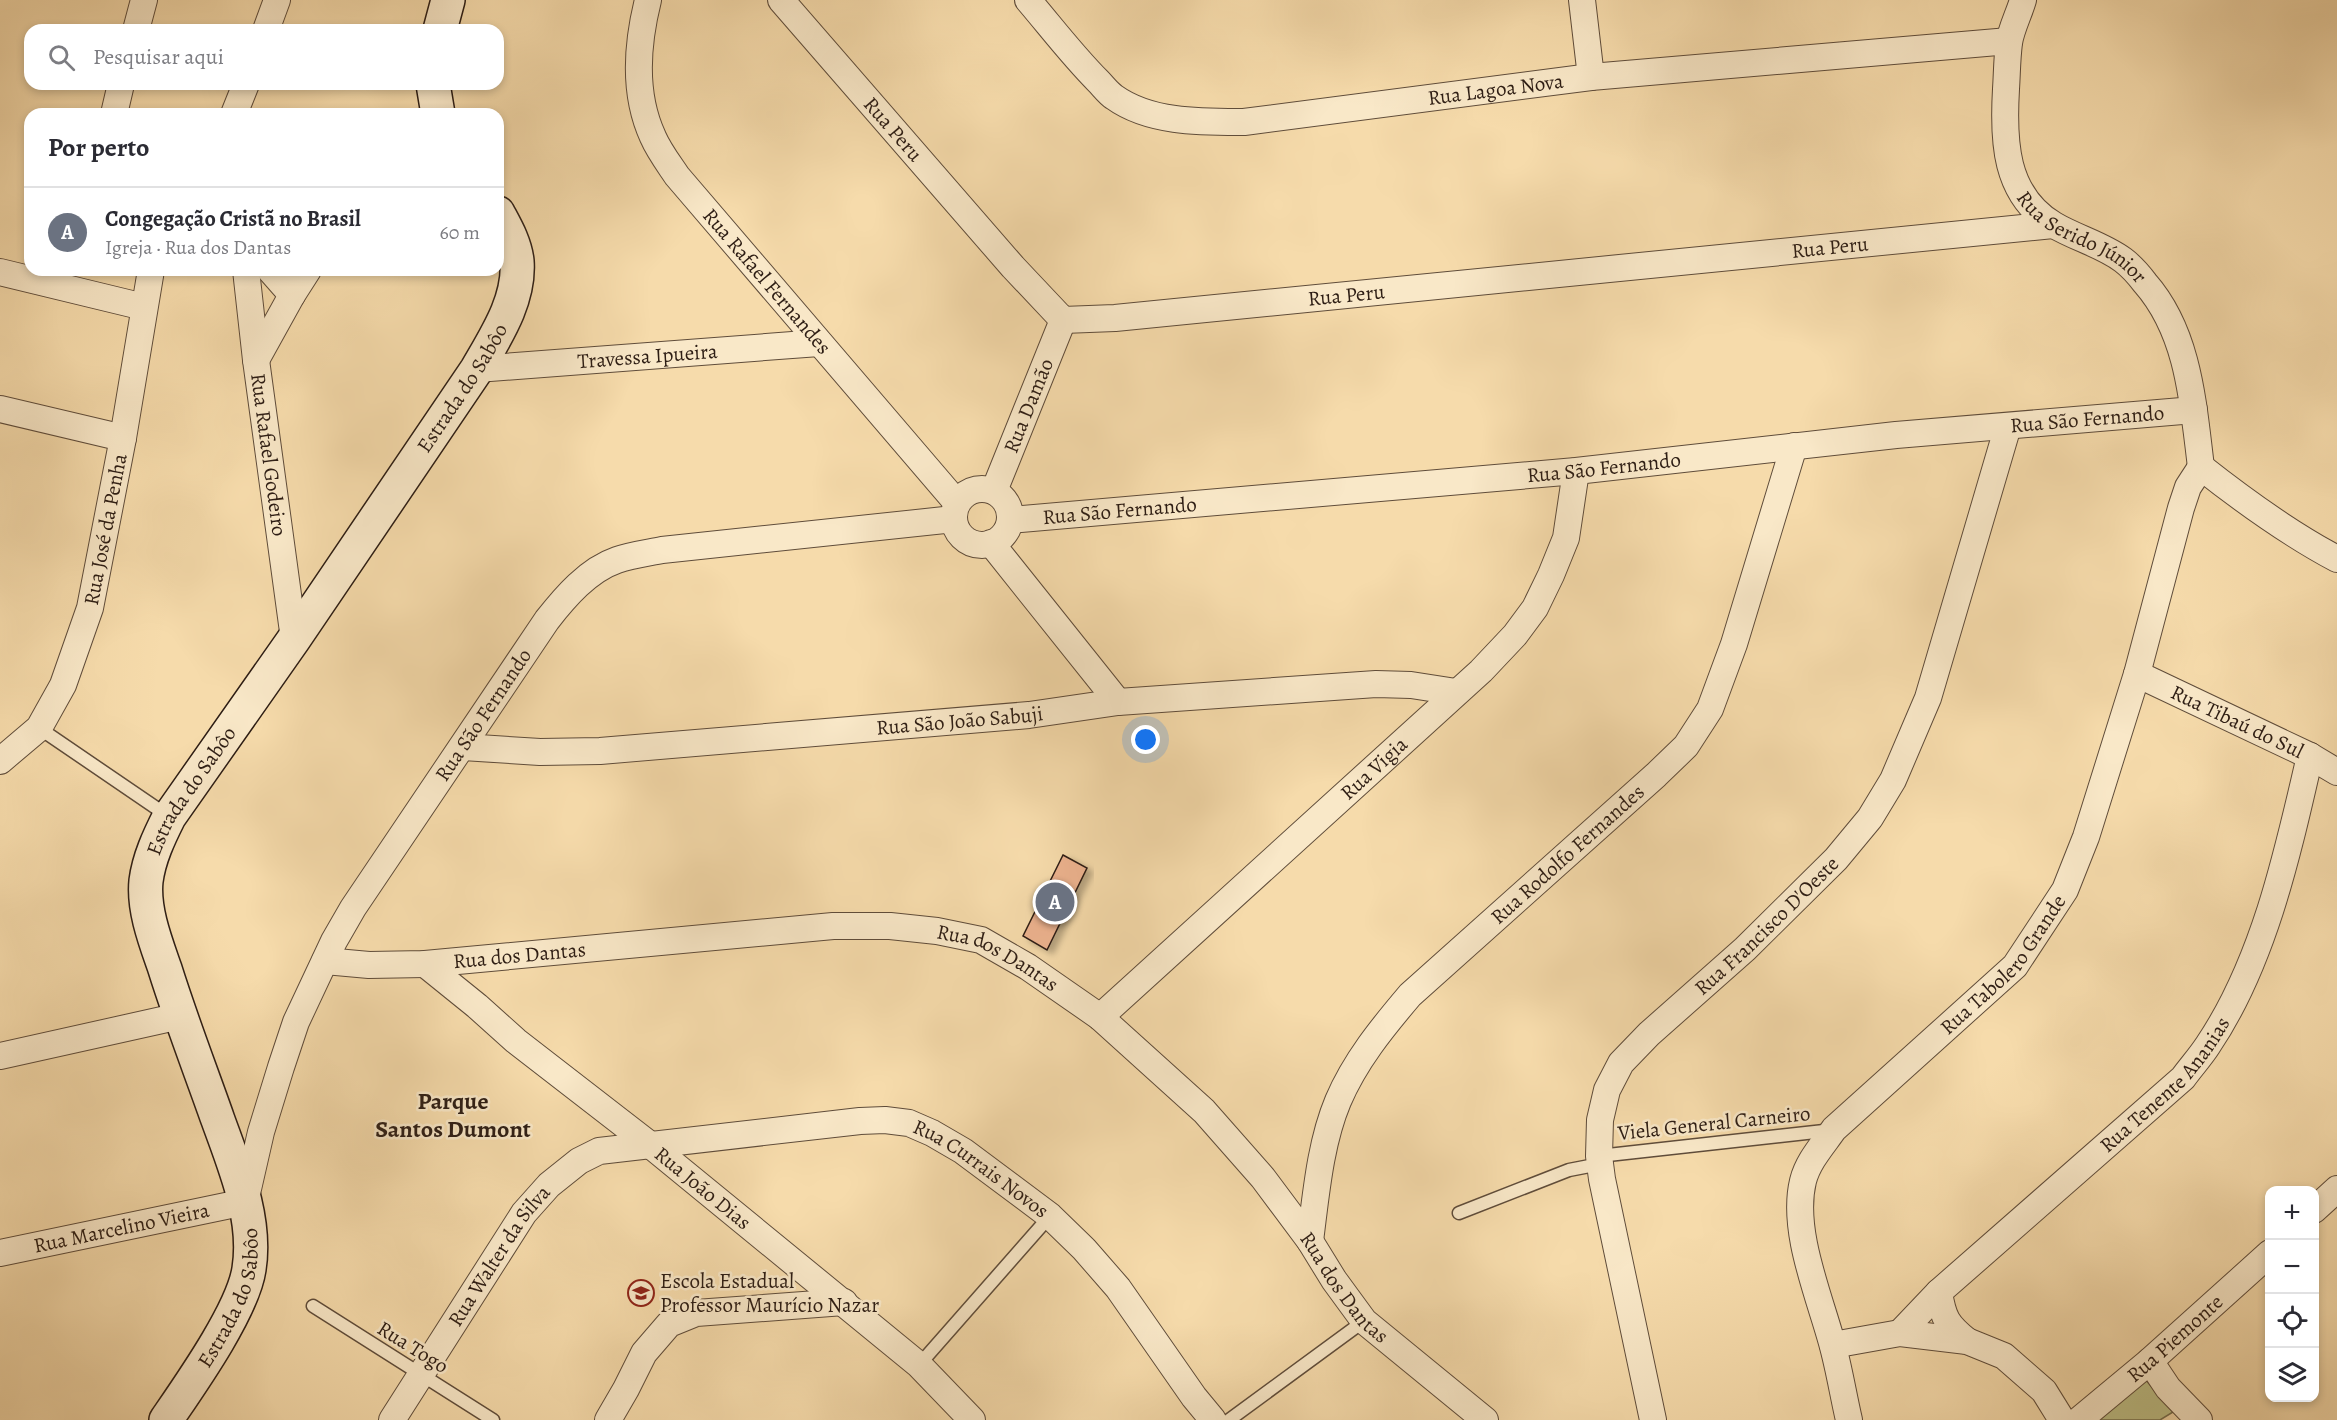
<!DOCTYPE html>
<html lang="pt">
<head>
<meta charset="utf-8">
<style>
	:root { --surface:#fff; --page:#f2f2f3; --text:#2b2b33; --muted:#7c7c81; --line:#e1e1e2; --accent:#0f766e }
	body { margin:0; font-family:Alegreya,serif; background:var(--page); color:var(--text) }
	.controls { position:absolute; right:18px; bottom:18px; display:grid; overflow:hidden; border-radius:12px; box-shadow:0 3px 9px #0003 }
	.controls button { width:54px; height:54px; display:grid; place-items:center; padding:0; border:0; border-bottom:2px solid var(--line); background:var(--surface); color:var(--text); font:30px sans-serif }
	.you { position:absolute; left:1146px; top:740px; width:21px; height:21px; margin:-15px; border:4px solid #fff; border-radius:50%; background:#1a73e8; box-shadow:0 0 0 9px #1a73e833 }
	.badge { display:grid; place-items:center; width:39px; height:39px; border-radius:50%; background:var(--accent); color:#fff; font-size:20px; font-weight:700 }
	.pin { position:absolute; translate:-50% -50%; border:3px solid #fff; box-shadow:0 2px 6px #0006 }
	.list { margin:0; padding:0; list-style:none }
	h2 { display:flex; justify-content:space-between; align-items:center; height:78px; margin:0; padding:0 24px; font-size:26px }
	h2 small { font-size:20px; font-weight:400; color:var(--muted) }
	.list li { display:grid; grid-template-columns:39px 1fr auto; gap:18px; align-items:center; box-sizing:border-box; height:90px; padding:0 24px; border-top:2px solid var(--line) }
	.list b { display:block; font-size:22px; white-space:nowrap }
	.list p { margin:0; font-size:20px; white-space:nowrap; color:var(--muted) }
	.list em { font-size:20px; font-style:normal; color:var(--muted) }
	.icon { flex:none; width:33px; height:33px; fill:none; stroke:currentColor; stroke-width:2; stroke-linecap:round; stroke-linejoin:round }
	.map { position:relative; flex:none; width:2337px; height:1420px; overflow:hidden }
	.search { position:absolute; background:var(--surface); box-shadow:0 3px 9px #0003; left:24px; top:24px; width:480px; height:66px; display:flex; align-items:center; gap:15px; box-sizing:border-box; padding:0 21px; border-radius:18px; color:var(--muted); font-size:22px }
	.panel { position:absolute; background:var(--surface); box-shadow:0 3px 9px #0003; left:24px; top:108px; width:480px; height:168px; border-radius:18px }
	.map>svg:first-child { display:block }
	.green { fill:#bec087; stroke:#766e4e; stroke-width:1.5 }
	.building { fill:#edb38f; stroke:#2d1d14; stroke-width:1.5; filter:url(#shadow) }
	.lines { fill:none; stroke-linecap:round; stroke-linejoin:round }
	.lane-casing { stroke:#5f4c3a; stroke-width:15 }
	.street-casing { stroke:#5f4c3a; stroke-width:28 }
	.secondary-casing { stroke:#2d1d14; stroke-width:36 }
	.lane { stroke:#f9e8c8; stroke-width:12 }
	.street { stroke:#f9e8c8; stroke-width:26 }
	.secondary { stroke:#f9e8c8; stroke-width:33 }
	.labels { text-anchor:middle; stroke-width:5; stroke-linejoin:round; paint-order:stroke }
	.street-label { font-size:21px; fill:#2d1d14; stroke:#f9e8c8 }
	.poi-label { font-size:21px; fill:#2d1d14; stroke:#f9e8c8; text-anchor:start }
	.quarter-label { font-size:24px; font-weight:bold; fill:#2d1d14; stroke:#f9e8c8 }
</style>
</head>
<body>
<div class="map">
<svg width="2337" height="1420" viewBox="0 0 2337 1420">
	<defs>
		<filter id="shadow"><feDropShadow dx="6" dy="4" stdDeviation="3" flood-color="#0004"/></filter>
	</defs>
	<rect width="100%" height="100%" fill="#f6dbab"/>
	<filter id="stains"><feTurbulence type="fractalNoise" baseFrequency=".00333" numOctaves="4"/><feColorMatrix values="0 0 0 0 .2 0 0 0 0 .09 0 0 0 0 .02 0 0 0 .5 -.17"/></filter>
	<radialGradient id="worn" r=".72"><stop offset=".6" stop-color="#630" stop-opacity="0"/><stop offset="1" stop-color="#630" stop-opacity=".3"/></radialGradient>
	<path class="green" d="M2145,1379l28,33 -13,8h-67z"/>
	<path class="building" d="M1063,855l24,13 -40,82 -24,-14z"/>
	<g class="lines">
		<defs>
			<path id="lane" d="M39,728l129,88
				M1599,1156l234,-26
				M1459,1213l110,-43 31,-6
				M313,1306l180,114
				M919,1365l131,-149
				M1229,1420l135,-99"/>
			<g id="street">
				<path id="s1" d="M648,0c-11,44 -15,94 5,137 6,14 16,27 24,39l280,327"/>
				<path id="s2" d="M781,0l232,267 50,53 52,-2 938,-93"/>
				<path id="s3" d="M1028,0c23,27 45,56 70,81 5,5 10,12 16,16 36,26 88,25 130,25l347,-45 418,-36"/>
				<path d="M1582,0l9,77"/>
				<path id="s4" d="M2023,0c-4,14 -12,29 -14,43 -2,15 -2,31 -3,46 -3,51 -2,106 48,136 22,13 49,20 69,35 8,6 16,15 22,23 44,50 48,120 56,184"/>
				<path d="M136,30l8,-30"/>
				<path d="M266,30l11,-30"/>
				<path d="M114,114l7,-30"/>
				<path d="M234,114l12,-30"/>
				<path id="s5" d="M246,270l10,90 38,279"/>
				<path d="M270,270l22,25"/>
				<path d="M0,272l144,35"/>
				<path d="M256,360l36,-65 16,-25"/>
				<path id="s6" d="M477,369l342,-26"/>
				<path d="M0,409l123,29"/>
				<path d="M2201,467c43,34 87,66 136,92"/>
				<circle cx="982" cy="517" r="28"/>
				<path id="s7" d="M994,491l69,-171"/>
				<path id="s8" d="M1010,520l566,-49 320,-36 298,-25"/>
				<path d="M991,543l127,159"/>
				<path id="s9" d="M2137,674l173,82 27,16"/>
				<path id="s10" d="M463,747l77,5 60,-1 429,-36 89,-13 258,-18 35,1 45,7"/>
				<path id="s11" d="M0,761l39,-33 24,-43 27,-77 33,-170 28,-168"/>
				<path id="s12" d="M325,961l44,4 56,-1 408,-38h57l47,5 44,9 47,27 72,50 104,94 59,67 47,63 24,39 30,41 121,99"/>
				<path id="s13" d="M425,964l52,42 39,35 133,103 270,221 53,55"/>
				<path id="s14" d="M1100,1017l381,-346 34,-36 20,-27 16,-33 15,-37 10,-67"/>
				<path d="M0,1056l180,-40"/>
				<path d="M2314,1210l23,-21"/>
				<path id="s15" d="M1310,1241c6,-46 10,-97 28,-140 17,-40 44,-73 72,-106l246,-220 30,-29 24,-37 24,-65 60,-198"/>
				<path id="s16" d="M0,1253l245,-51 16,-70 20,-65 15,-45 38,-81 19,-33 194,-288c18,-23 41,-50 70,-60 14,-5 30,-7 45,-10l292,-31"/>
				<path d="M1939,1292c4,26 8,33 28,49"/>
				<path id="s17" d="M1900,1333l39,-41 244,-214c8,-11 18,-22 25,-33 56,-83 80,-193 102,-289"/>
				<path d="M1833,1345l67,-12 67,8 37,15 40,35 18,29"/>
				<path d="M2150,1361l18,27 31,32"/>
				<path id="s18" d="M392,1420l132,-207 25,-28 30,-24 20,-10 261,-30 25,-1 24,3 23,10 31,18 87,65 34,33 34,39 76,109 19,23"/>
				<path d="M608,1420l18,-31 18,-36 25,-29 27,-11 148,-11"/>
				<path id="s19" d="M1653,1420l-51,-241 -3,-23 1,-36 7,-30 14,-27 28,-29 96,-85 91,-90 34,-41 23,-38 35,-82 80,-272"/>
				<path id="s20" d="M1849,1420c-6,-26 -10,-52 -17,-77 -13,-48 -41,-113 -29,-162 5,-20 20,-36 31,-52l181,-163 50,-76 21,-53 51,-163 44,-166 7,-21 13,-20"/>
				<path id="s21" d="M2079,1420l71,-59 120,-108"/>
			</g>
			<g id="secondary">
				<path d="M440,30l8,-30"/>
				<path d="M433,84l5,30"/>
				<path id="s22" d="M166,1420c24,-35 77,-110 83,-151 8,-50 -14,-102 -31,-149 -18,-51 -37,-100 -53,-151 -9,-26 -22,-59 -19,-88 3,-23 13,-44 23,-64l125,-178 183,-270c19,-33 43,-69 40,-108 -2,-18 -11,-33 -19,-48"/>
			</g>
		</defs>
		<use href="#lane" class="lane-casing"/>
		<use href="#street" class="street-casing"/>
		<use href="#secondary" class="secondary-casing"/>
		<use href="#lane" class="lane"/>
		<use href="#street" class="street"/>
		<use href="#secondary" class="secondary"/>
	</g>
	<defs>
		<symbol id="school-ring" viewBox="-11 -11 22 22"><circle r="9.5" fill="#f9e8c8" stroke="#8f2418" stroke-width="1.5"/><path d="M0-5L7-2L0 1L-7-2ZM-4 1L0 2.5L4 1V4Q0 6-4 4Z" fill="#8f2418"/></symbol>
	</defs>
	<g fill-rule="evenodd">
		<use href="#school-ring" x="626" y="1278" width="30" height="30"/>
	</g>
	<g class="labels">
		<g class="street-label">
			<text dy="7" stroke="none"><textPath href="#s3" startOffset="518">Rua Lagoa Nova</textPath></text>
			<text dy="7" stroke="none"><textPath href="#s2" startOffset="171">Rua Peru</textPath></text>
			<text dy="7" stroke="none"><textPath href="#s4" startOffset="274">Rua Serido Júnior</textPath></text>
			<text dy="7" stroke="none"><textPath href="#s2" startOffset="1197">Rua Peru</textPath></text>
			<text dy="7" stroke="none"><textPath href="#s1" startOffset="324">Rua Rafael Fernandes</textPath></text>
			<text dy="7" stroke="none"><textPath href="#s2" startOffset="711">Rua Peru</textPath></text>
			<text dy="7" stroke="none"><textPath href="#s6" startOffset="171">Travessa Ipueira</textPath></text>
			<text dy="7" stroke="none"><textPath href="#s22" startOffset="1166">Estrada do Sabôo</textPath></text>
			<text dy="7" stroke="none"><textPath href="#s7" startOffset="92">Rua Damão</textPath></text>
			<text dy="7" stroke="none"><textPath href="#s8" startOffset="1082">Rua São Fernando</textPath></text>
			<text dy="7" stroke="none"><textPath href="#s5" startOffset="186">Rua Rafael Godeiro</textPath></text>
			<text dy="7" stroke="none"><textPath href="#s8" startOffset="596">Rua São Fernando</textPath></text>
			<text dy="7" stroke="none"><textPath href="#s8" startOffset="110">Rua São Fernando</textPath></text>
			<text dy="7" stroke="none"><textPath href="#s11" startOffset="262">Rua José da Penha</textPath></text>
			<text dy="7" stroke="none"><textPath href="#s16" startOffset="798">Rua São Fernando</textPath></text>
			<text dy="7" stroke="none"><textPath href="#s10" startOffset="498">Rua São João Sabuji</textPath></text>
			<text dy="7" stroke="none"><textPath href="#s9" startOffset="111">Rua Tibaú do Sul</textPath></text>
			<text dy="7" stroke="none"><textPath href="#s14" startOffset="370">Rua Vigia</textPath></text>
			<text dy="7" stroke="none"><textPath href="#s22" startOffset="680">Estrada do Sabôo</textPath></text>
			<text dy="7" stroke="none"><textPath href="#s15" startOffset="483">Rua Rodolfo Fernandes</textPath></text>
			<text dy="7" stroke="none"><textPath href="#s19" startOffset="567">Rua Francisco D'Oeste</textPath></text>
			<text dy="7" stroke="none"><textPath href="#s12" startOffset="195">Rua dos Dantas</textPath></text>
			<text dy="7" stroke="none"><textPath href="#s12" startOffset="681">Rua dos Dantas</textPath></text>
			<text dy="7" stroke="none"><textPath href="#s20" startOffset="543">Rua Tabolero Grande</textPath></text>
			<text dy="7" stroke="none"><textPath href="#s17" startOffset="364">Rua Tenente Ananias</textPath></text>
			<text transform="translate(1714 1123) rotate(-6)" y="7">Viela General Carneiro</text>
			<text dy="7" stroke="none"><textPath href="#s18" startOffset="741">Rua Currais Novos</textPath></text>
			<text dy="7" stroke="none"><textPath href="#s13" startOffset="357">Rua João Dias</textPath></text>
			<text dy="7" stroke="none"><textPath href="#s16" startOffset="124">Rua Marcelino Vieira</textPath></text>
			<text dy="7" stroke="none"><textPath href="#s18" startOffset="196">Rua Walter da Silva</textPath></text>
			<text dy="7" stroke="none"><textPath href="#s12" startOffset="1167">Rua dos Dantas</textPath></text>
			<text dy="7" stroke="none"><textPath href="#s22" startOffset="140">Estrada do Sabôo</textPath></text>
			<text dy="7" stroke="none"><textPath href="#s21" startOffset="126">Rua Piemonte</textPath></text>
			<text transform="translate(413 1347) rotate(32)" y="7">Rua Togo</text>
		</g>
		<g class="poi-label">
			<text x="660" y="1288">Escola Estadual<tspan x="660" dy="24">Professor Maurício Nazar</tspan></text>
		</g>
		<g class="quarter-label">
			<text x="453" y="1109">Parque<tspan x="453" dy="28">Santos Dumont</tspan></text>
		</g>
	</g>
	<rect width="100%" height="100%" filter="url(#stains)"/>
	<rect width="100%" height="100%" fill="url(#worn)"/>
</svg>
<div class="controls">
<button>+</button>
<button>−</button>
<button><svg class="icon" aria-label="locate" viewBox="0 0 24 24"><circle cx="12" cy="12" r="6"/><path d="M12 2v4M12 18v4M2 12h4M18 12h4"/></svg></button>
<button><svg class="icon" aria-label="layers" viewBox="0 0 24 24"><path d="M12 4l9 5-9 5-9-5zM3 14l9 5 9-5"/></svg></button>
</div>
<div class="you"></div>
<div class="pin badge" style="left:1055px;top:902px;background:#6b7280">A</div>
<div class="search"><svg class="icon" aria-label="search" viewBox="0 0 24 24"><circle cx="10" cy="10" r="6"/><path d="M15 15l6 6"/></svg>Pesquisar aqui</div>
<section class="panel">
<h2>Por perto<small></small></h2>
<ul class="list">
<li><span class="badge" style="background:#6b7280">A</span><div><b>Congegação Cristã no Brasil</b><p>Igreja · Rua dos Dantas</p></div><em>60 m</em></li>
</ul>
</section>
</div>
</body>
</html>
